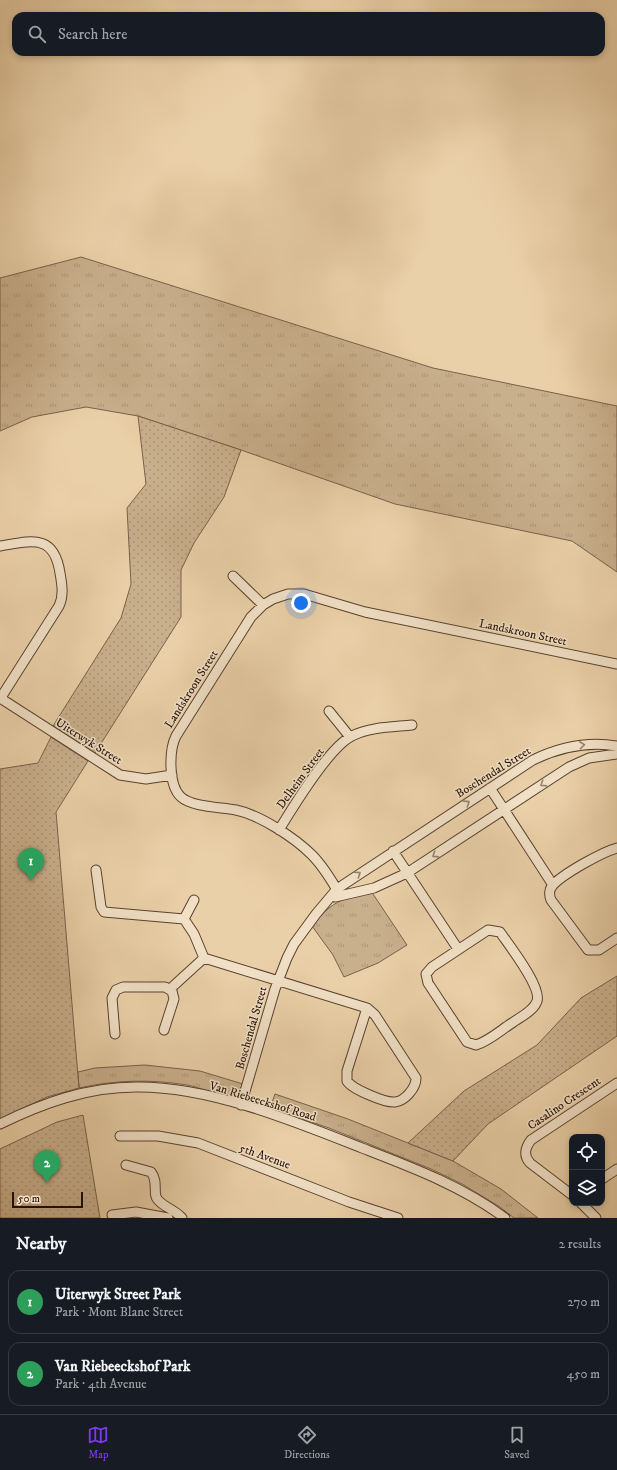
<!DOCTYPE html>
<html lang="en">
<head>
<meta charset="utf-8">
<style>
	:root { --surface:#171b24; --page:#242831; --text:#f1f3f6; --muted:#9ea1a6; --line:#363941; --accent:#7c3aed }
	body { margin:0; font-family:"IM FELL DW Pica",serif; background:var(--page); color:var(--text) }
	.controls { position:absolute; right:12px; bottom:12px; display:grid; overflow:hidden; border-radius:8px; box-shadow:0 2px 6px #0003 }
	.controls button { width:36px; height:36px; display:grid; place-items:center; padding:0; border:0; border-bottom:1px solid var(--line); background:var(--surface); color:var(--text); font:20px sans-serif }
	.scale { position:absolute; left:12px; bottom:10px; width:71px; box-sizing:border-box; padding-left:4px; border:2px solid #291207; border-top:0; font-size:11px; line-height:14px; white-space:nowrap; color:#291207; -webkit-text-stroke:3px #f1e0c6; paint-order:stroke }
	.you { position:absolute; left:301px; top:603px; width:14px; height:14px; margin:-10px; border:3px solid #fff; border-radius:50%; background:#1a73e8; box-shadow:0 0 0 6px #1a73e833 }
	.badge { display:grid; place-items:center; width:26px; height:26px; border-radius:50%; background:var(--accent); color:#fff; font-size:13px; font-weight:700 }
	.pin { position:absolute; translate:-50% -33px; filter:drop-shadow(0 1px 2px #0008) }
	.pin::after { content:''; position:absolute; top:21px; width:14px; height:12px; background:inherit; clip-path:polygon(0 0,100% 0,50% 100%) }
	.list { margin:0; padding:0; list-style:none }
	h2 { display:flex; justify-content:space-between; align-items:center; height:52px; margin:0; padding:0 16px; font-size:17px }
	h2 small { font-size:13px; font-weight:400; color:var(--muted) }
	.list li { display:grid; grid-template-columns:26px 1fr auto; gap:12px; align-items:center; box-sizing:border-box; height:64px; margin:0 8px 8px; padding:0 8px; border:1px solid var(--line); border-radius:12px }
	.list b { display:block; font-size:15px; white-space:nowrap }
	.list p { margin:0; font-size:13px; white-space:nowrap; color:var(--muted) }
	.list em { font-size:13px; font-style:normal; color:var(--muted) }
	.icon { flex:none; width:22px; height:22px; fill:none; stroke:currentColor; stroke-width:2; stroke-linecap:round; stroke-linejoin:round }
	.map { position:relative; flex:none; width:617px; height:1218px; overflow:hidden }
	.search { position:absolute; background:var(--surface); box-shadow:0 2px 6px #0003; left:12px; right:12px; top:12px; height:44px; display:flex; align-items:center; gap:10px; box-sizing:border-box; padding:0 14px; border-radius:12px; color:var(--muted); font-size:15px }
	.sheet { height:196px; background:var(--surface) }
	nav { display:flex; justify-content:space-around; align-items:center; box-sizing:border-box; height:56px; border-top:1px solid var(--line); background:var(--surface); font-size:11px; color:var(--muted) }
	nav a { display:grid; justify-items:center; gap:2px }
	nav .on { color:var(--accent) }
	.map>svg:first-child { display:block }
	.grass { fill:url(#grass-tufts); stroke:#79614a }
	.park { fill:url(#park-dots); stroke:#79614a }
	.lines { fill:none; stroke-linecap:round; stroke-linejoin:round }
	.minor-casing { stroke:#59422f; stroke-width:11 }
	.minor { stroke:#f1e0c6; stroke-width:9 }
	.oneway { stroke:#978370 }
	.labels { text-anchor:middle; stroke-width:3; stroke-linejoin:round; paint-order:stroke }
	.street-label { font-size:12px; fill:#291207; stroke:#f1e0c6 }
</style>
</head>
<body>
<div class="map">
<svg width="617" height="1218" viewBox="0 0 617 1218">
	<defs>
		<pattern id="grass-tufts" width="24" height="20" patternUnits="userSpaceOnUse"><rect width="24" height="20" fill="#c9b08d"/><path d="M3 7l-1-3M5 7V3M7 7l1-3M15 17l-1-3M17 17v-4M19 17l1-3" fill="none" stroke="#ad9678"/></pattern>
		<pattern id="park-dots" width="8" height="8" patternUnits="userSpaceOnUse"><rect width="8" height="8" fill="#c9b08d"/><path d="M2 2h.1M6 6h.1" fill="none" stroke="#ad9678" stroke-width="1.8" stroke-linecap="round"/></pattern>
	</defs>
	<rect width="100%" height="100%" fill="#ead0a8"/>
	<filter id="stains"><feTurbulence type="fractalNoise" baseFrequency=".005" numOctaves="4"/><feColorMatrix values="0 0 0 0 .2 0 0 0 0 .09 0 0 0 0 .02 0 0 0 .5 -.17"/></filter>
	<radialGradient id="worn" r=".72"><stop offset=".6" stop-color="#630" stop-opacity="0"/><stop offset="1" stop-color="#630" stop-opacity=".3"/></radialGradient>
	<path class="grass" d="M81,257l352,111 184,38v166l-45,-31 -177,-37 -154,-54 -103,-34 -52,-9 -54,10 -32,14v-153z
		M371,891l36,54 -29,18 -34,14 -11,-22 -21,-29c19,-24 29,-27 59,-35z
		M145,1065l55,6 43,13c-3,6 -8,10 -14,10 -12,2 -30,-7 -42,-9 -37,-6 -72,-5 -108,3l-1,-16 17,-4z
		M275,1094l73,25 105,42 48,28 37,29h-24l-14,-11 -38,-23 -31,-15 -102,-41 -59,-20z"/>
	<path class="park" d="M138,416l103,34 -17,47 -30,46 -13,27v47l-86,136 -42,-27 68,-108 10,-34 -4,-76 19,-24z
		M51,737l37,24 -32,51 23,276 -32,9 -47,22v-350l38,-6z
		M617,976v60l-129,88 -35,37 -45,-18 56,-52 73,-46 44,-47z
		M83,1115l17,103h-100v-69l57,-27z"/>
	<g class="lines">
		<defs>
			<path id="minor" d="M0,546c31,-5 54,-13 60,27 2,12 4,22 -1,33l-59,93
				M233,576l30,29
				M0,698l120,77 26,4 26,-4
				M329,711l21,26
				M490,788l63,97
				M279,830c14,-23 50,-83 73,-94 17,-9 41,-9 60,-11
				M617,848c-15,4 -54,26 -64,37 -4,4 -4,10 -2,15l37,50h11l18,-12
				M393,851l65,98
				M96,870l5,37 3,5 80,7 10,15 10,24
				M340,895c-8,-14 -17,-29 -28,-40 -17,-17 -52,-40 -76,-45 -15,-3 -44,-3 -55,-13 -13,-12 -12,-47 -5,-61l75,-119 12,-12 10,-6 15,-5h16l61,18 252,52
				M335,897l39,-9 33,-15 162,-106 20,-9 28,-4
				M184,919l10,-19
				M488,930l12,2c8,12 42,55 37,69 -3,10 -17,16 -25,22 -11,7 -23,18 -36,22l-9,-3 -39,-59 -2,-9 6,-7z
				M204,958l163,50
				M170,989l34,-31
				M367,1008l8,7 41,63c0,10 -11,23 -21,24 -10,1 -43,-13 -48,-21v-10z
				M115,1034l-3,-36 4,-8 7,-3h42l7,4 2,8 -10,31
				M241,1105l34,-116 12,-31 7,-14 22,-30 21,-25 9,-6 187,-123c27,-13 54,-19 84,-14
				M0,1124c43,-21 87,-37 136,-37 73,-1 158,34 226,61 49,19 100,38 143,70
				M120,1136h38l40,7 151,59 49,16
				M126,1165l25,7c8,10 1,22 7,28 7,8 16,9 24,18
				M602,1179l15,-10
				M572,1195l-42,-32c-7,-8 -5,-15 1,-23l86,-57
				M581,1203l15,15
				M112,1215l24,-3 32,6"/>
		</defs>
		<use href="#minor" class="minor-casing"/>
		<use href="#minor" class="minor"/>
	</g>
	<defs><path id="oneway-chevron" d="M-2-3.5L2.5 0L-2 3.5" fill="none" stroke-width="1.6" stroke-linecap="round" stroke-linejoin="round"/></defs>
	<g class="oneway">
		<use href="#oneway-chevron" transform="translate(582 745) rotate(-6)"/>
		<use href="#oneway-chevron" transform="translate(543 784) rotate(147)"/>
		<use href="#oneway-chevron" transform="translate(467 803) rotate(-33)"/>
		<use href="#oneway-chevron" transform="translate(435 855) rotate(147)"/>
		<use href="#oneway-chevron" transform="translate(358 874) rotate(-34)"/>
	</g>
	<g class="labels">
		<g class="street-label">
			<text transform="translate(523 632) rotate(12)" y="4">Landskroon Street</text>
			<text transform="translate(191 689) rotate(-58)" y="4">Landskroon Street</text>
			<text transform="translate(89 741) rotate(32)" y="4">Uiterwyk Street</text>
			<text transform="translate(493 772) rotate(-32)" y="4">Boschendal Street</text>
			<text transform="translate(300 778) rotate(-54)" y="4">Delheim Street</text>
			<text transform="translate(251 1028) rotate(-74)" y="4">Boschendal Street</text>
			<text transform="translate(263 1101) rotate(17)" y="4">Van Riebeeckshof Road</text>
			<text transform="translate(564 1103) rotate(-34)" y="4">Casalino Crescent</text>
			<text transform="translate(265 1156) rotate(20)" y="4">5th Avenue</text>
		</g>
	</g>
	<rect width="100%" height="100%" filter="url(#stains)"/>
	<rect width="100%" height="100%" fill="url(#worn)"/>
</svg>
<div class="controls">
<button><svg class="icon" aria-label="locate" viewBox="0 0 24 24"><circle cx="12" cy="12" r="6"/><path d="M12 2v4M12 18v4M2 12h4M18 12h4"/></svg></button>
<button><svg class="icon" aria-label="layers" viewBox="0 0 24 24"><path d="M12 4l9 5-9 5-9-5zM3 14l9 5 9-5"/></svg></button>
</div>
<div class="scale">50 m</div>
<div class="you"></div>
<div class="pin badge" style="left:31px;top:881px;background:#2e9e5b">1</div>
<div class="pin badge" style="left:47px;top:1183px;background:#2e9e5b">2</div>
<div class="search"><svg class="icon" aria-label="search" viewBox="0 0 24 24"><circle cx="10" cy="10" r="6"/><path d="M15 15l6 6"/></svg>Search here</div>
</div>
<section class="sheet">
<h2>Nearby<small>2 results</small></h2>
<ul class="list">
<li><span class="badge" style="background:#2e9e5b">1</span><div><b>Uiterwyk Street Park</b><p>Park · Mont Blanc Street</p></div><em>270 m</em></li>
<li><span class="badge" style="background:#2e9e5b">2</span><div><b>Van Riebeeckshof Park</b><p>Park · 4th Avenue</p></div><em>450 m</em></li>
</ul>
</section>
<nav>
<a class="on"><svg class="icon" aria-label="map" viewBox="0 0 24 24"><path d="M3 6l6-2 6 2 6-2v14l-6 2-6-2-6 2zM9 4v14M15 6v14"/></svg>Map</a>
<a><svg class="icon" aria-label="directions" viewBox="0 0 24 24"><path d="M12 3l9 9-9 9-9-9zM9 14v-3h6M13 9l2 2-2 2"/></svg>Directions</a>
<a><svg class="icon" aria-label="saved" viewBox="0 0 24 24"><path d="M7 4h10v16l-5-4-5 4z"/></svg>Saved</a>
</nav>
</body>
</html>
